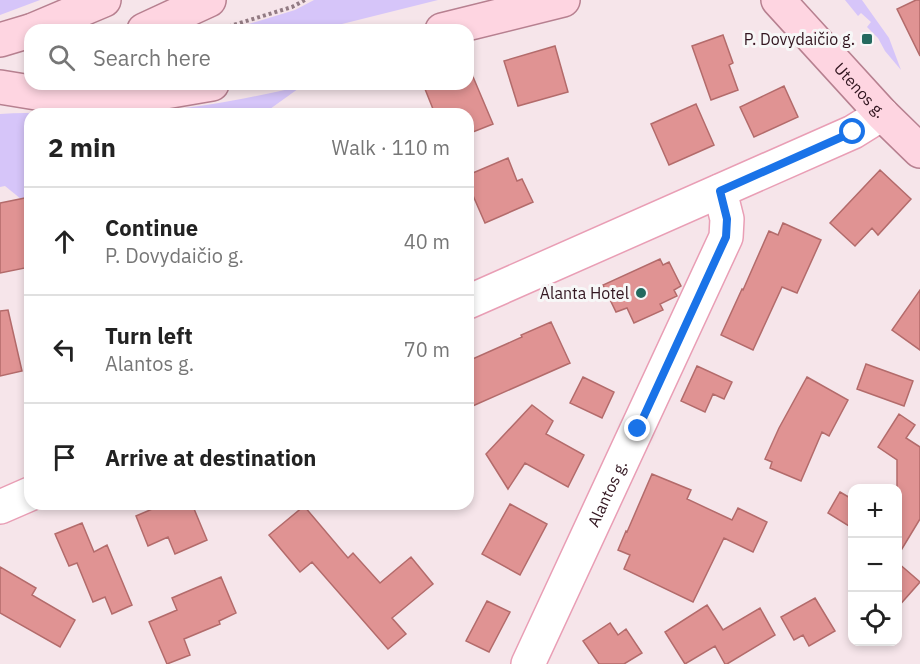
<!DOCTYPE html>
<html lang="en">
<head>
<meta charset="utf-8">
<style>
	:root { --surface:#fff; --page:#f2f2f2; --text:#222; --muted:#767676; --line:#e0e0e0 }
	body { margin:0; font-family:"IBM Plex Sans",sans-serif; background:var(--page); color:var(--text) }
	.controls { position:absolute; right:18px; bottom:18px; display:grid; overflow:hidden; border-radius:12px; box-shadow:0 3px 9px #0003 }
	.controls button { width:54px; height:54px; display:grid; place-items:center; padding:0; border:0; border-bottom:2px solid var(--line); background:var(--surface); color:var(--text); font:30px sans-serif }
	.stop { position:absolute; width:18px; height:18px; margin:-14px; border:4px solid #1a73e8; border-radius:50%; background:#fff }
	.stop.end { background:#1a73e8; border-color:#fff; box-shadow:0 2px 6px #0008 }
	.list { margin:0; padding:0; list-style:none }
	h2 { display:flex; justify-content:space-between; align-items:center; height:78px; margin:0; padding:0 24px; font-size:26px }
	h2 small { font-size:20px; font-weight:400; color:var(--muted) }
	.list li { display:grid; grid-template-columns:39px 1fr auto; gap:18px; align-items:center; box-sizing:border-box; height:108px; padding:0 24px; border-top:2px solid var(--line) }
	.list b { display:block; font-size:22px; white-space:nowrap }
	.list p { margin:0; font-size:20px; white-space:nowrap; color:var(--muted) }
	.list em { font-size:20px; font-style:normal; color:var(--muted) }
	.icon { flex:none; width:33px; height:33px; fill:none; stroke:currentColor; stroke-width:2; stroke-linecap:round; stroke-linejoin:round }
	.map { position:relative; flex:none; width:920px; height:664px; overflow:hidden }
	.search { position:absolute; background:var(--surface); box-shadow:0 3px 9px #0003; left:24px; top:24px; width:450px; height:66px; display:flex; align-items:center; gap:15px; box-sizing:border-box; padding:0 21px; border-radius:18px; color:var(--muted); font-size:22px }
	.panel { position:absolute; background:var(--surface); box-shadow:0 3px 9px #0003; left:24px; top:108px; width:450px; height:402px; border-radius:18px }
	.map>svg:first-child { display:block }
	.green { fill:#d6c5f9 }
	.building { fill:#e09393; stroke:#b36b6b; stroke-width:1.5 }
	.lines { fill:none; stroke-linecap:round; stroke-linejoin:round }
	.minor-casing { stroke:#e99eb5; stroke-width:36 }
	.major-casing { stroke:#b78090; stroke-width:36 }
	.path { stroke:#927b83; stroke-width:4; stroke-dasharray:3 3; stroke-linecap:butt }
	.minor { stroke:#fff; stroke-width:33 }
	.major { stroke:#fed5e1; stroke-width:33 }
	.route { stroke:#1a73e8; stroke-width:8 }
	.poi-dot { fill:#246a5f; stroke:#f7f7f7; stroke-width:2 }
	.labels { text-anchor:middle; stroke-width:6; stroke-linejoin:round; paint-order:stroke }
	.poi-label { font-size:16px; fill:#321620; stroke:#f7f7f7; text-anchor:end }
	.street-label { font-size:16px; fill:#321620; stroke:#f7f7f7 }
</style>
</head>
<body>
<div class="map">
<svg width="920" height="664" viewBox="0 0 920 664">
	<rect width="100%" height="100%" fill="#f6e5ea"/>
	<path class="green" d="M0,0h40l-40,15z
		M314,0h124l-120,30h-89l66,-20z
		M845,0h17l27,38 12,32 -16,-19 -7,-13 -11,-11 4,-5 -10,-9 -3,3z
		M302,86l-39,28h-233v83l-9,2 -16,-13 -5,1v-73c52,-3 104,1 156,-3 50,-4 98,-14 146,-25z"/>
	<path class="building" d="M916,0h4v56l-23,-47z
		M723,35l10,28 -4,2 9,25 -27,10 -19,-54z
		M555,46l13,46 -50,14 -14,-45z
		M468,65l25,59 -25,10v-20h-33l-12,-30h45z
		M784,86l14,31 -44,20 -14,-30z
		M696,104l18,41 -45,20 -18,-41z
		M508,158l9,23 5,-2 11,23 -48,21 -17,-39v-9z
		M880,170l31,29 -33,36 -6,-7 -17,18 -25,-23z
		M30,197v70l-30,6v-70z
		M783,223l38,17 -24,53 -15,-6 -29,63 -32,-15 21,-46 1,1 26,-59 9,4z
		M660,259l3,6 6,-3 12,24 -7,4 3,6 -17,8 3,6 -29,13 -7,-15 -11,4 -13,-27z
		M920,290v60l-28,-20z
		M8,310l14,61 -22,5v-65z
		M551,322l19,41 -102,45v-47l54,-24 -1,-2z
		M866,364l47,17 -9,25 -47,-17z
		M697,366l35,16 -8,17 -11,-5 -8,18 -24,-11z
		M583,377l31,15 -12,26 -32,-15z
		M807,377l41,23 -19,36 -7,-4 -21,49 -31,-13 2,-6 -7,-3 14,-31z
		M532,405l21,16 -7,13 38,21 -16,32 -43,-24 -17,26 -22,-35z
		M899,414l16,11 -9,13 14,9v72l-23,38v-97l-19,-13z
		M652,474l39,16 -4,9 45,21 6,-12 29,14 -14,30 -29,-14 -31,64 -69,-33 6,-14 -12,-5 8,-19 1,1z
		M840,492l12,7v29l-24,-15z
		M164,504h28l15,36 -32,14 -7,-17 -20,9 -12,-30z
		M510,504l37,20 -27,51 -38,-21z
		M304,506l44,52 5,-5 27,30 31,-26 22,27 -41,34 14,16 -18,15 -76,-87 -12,10 -31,-37z
		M82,523l12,29 13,-7 25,60 -20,9 -7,-17 -12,5 -16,-39 -8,3 -14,-32z
		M897,562l23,20 -23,26z
		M0,567l36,21 -4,7 43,25 -15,27 -60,-34z
		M221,577l15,36 -17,8 1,3 -36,15 6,16 -23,9 -18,-42 28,-12 -5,-12z
		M815,598l20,33 -26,15 -6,-11 -9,5 -13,-23z
		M487,601l23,11 -21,40 -23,-11z
		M707,605l16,25 37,-22 15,27 -48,29h-2l-10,-18 -30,18 -20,-32z
		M610,623l8,12 8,-6 16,24 -18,11h-25l-16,-23z"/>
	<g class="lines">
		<defs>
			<g id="minor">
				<path d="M468,302l385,-170 29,-18"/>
				<path d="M0,507l30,-13"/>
				<path id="s1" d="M528,664l198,-427 1,-18 -7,-28"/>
			</g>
			<g id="major">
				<path id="s2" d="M778,0l104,114 38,37"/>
				<path d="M33,30l71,-30"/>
				<path d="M144,30l65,-30"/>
				<path d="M442,30l121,-30"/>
				<path d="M0,40l30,-9"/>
				<path d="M0,87l73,12 63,-2 76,-13"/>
			</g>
		</defs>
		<use href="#minor" class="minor-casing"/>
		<use href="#major" class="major-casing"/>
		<path class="path" d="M217,30l75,-23 13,-7"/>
		<use href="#minor" class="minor"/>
		<use href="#major" class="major"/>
	</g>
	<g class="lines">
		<path class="route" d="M638,429l88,-192 1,-18 -7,-28 133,-59"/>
	</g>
	<g class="poi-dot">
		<rect x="861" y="33" width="12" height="12" rx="3"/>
		<circle cx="641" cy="293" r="6"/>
	</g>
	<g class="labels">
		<g class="poi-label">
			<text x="855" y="45">P. Dovydaičio g.</text>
			<text x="629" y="299">Alanta Hotel</text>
		</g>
		<g class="street-label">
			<text dy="6" stroke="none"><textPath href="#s2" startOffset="122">Utenos g.</textPath></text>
			<text dy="6" stroke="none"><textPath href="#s1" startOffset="188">Alantos g.</textPath></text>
		</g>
	</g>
</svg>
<div class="controls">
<button>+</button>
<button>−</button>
<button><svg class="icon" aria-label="locate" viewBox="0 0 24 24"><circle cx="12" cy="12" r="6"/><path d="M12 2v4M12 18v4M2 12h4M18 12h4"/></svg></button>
</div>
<div class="stop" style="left:853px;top:132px"></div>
<div class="stop end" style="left:638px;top:429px"></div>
<div class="search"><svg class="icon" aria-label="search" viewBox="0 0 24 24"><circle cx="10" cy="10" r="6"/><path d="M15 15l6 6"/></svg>Search here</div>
<section class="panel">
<h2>2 min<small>Walk · 110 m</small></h2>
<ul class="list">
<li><svg class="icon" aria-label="ahead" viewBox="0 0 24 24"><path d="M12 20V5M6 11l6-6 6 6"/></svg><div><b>Continue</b><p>P. Dovydaičio g.</p></div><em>40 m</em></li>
<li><svg class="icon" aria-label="left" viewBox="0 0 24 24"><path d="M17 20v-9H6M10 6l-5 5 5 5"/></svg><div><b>Turn left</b><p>Alantos g.</p></div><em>70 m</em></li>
<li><svg class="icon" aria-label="arrive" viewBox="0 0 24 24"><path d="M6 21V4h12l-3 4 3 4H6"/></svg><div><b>Arrive at destination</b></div></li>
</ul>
</section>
</div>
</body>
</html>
